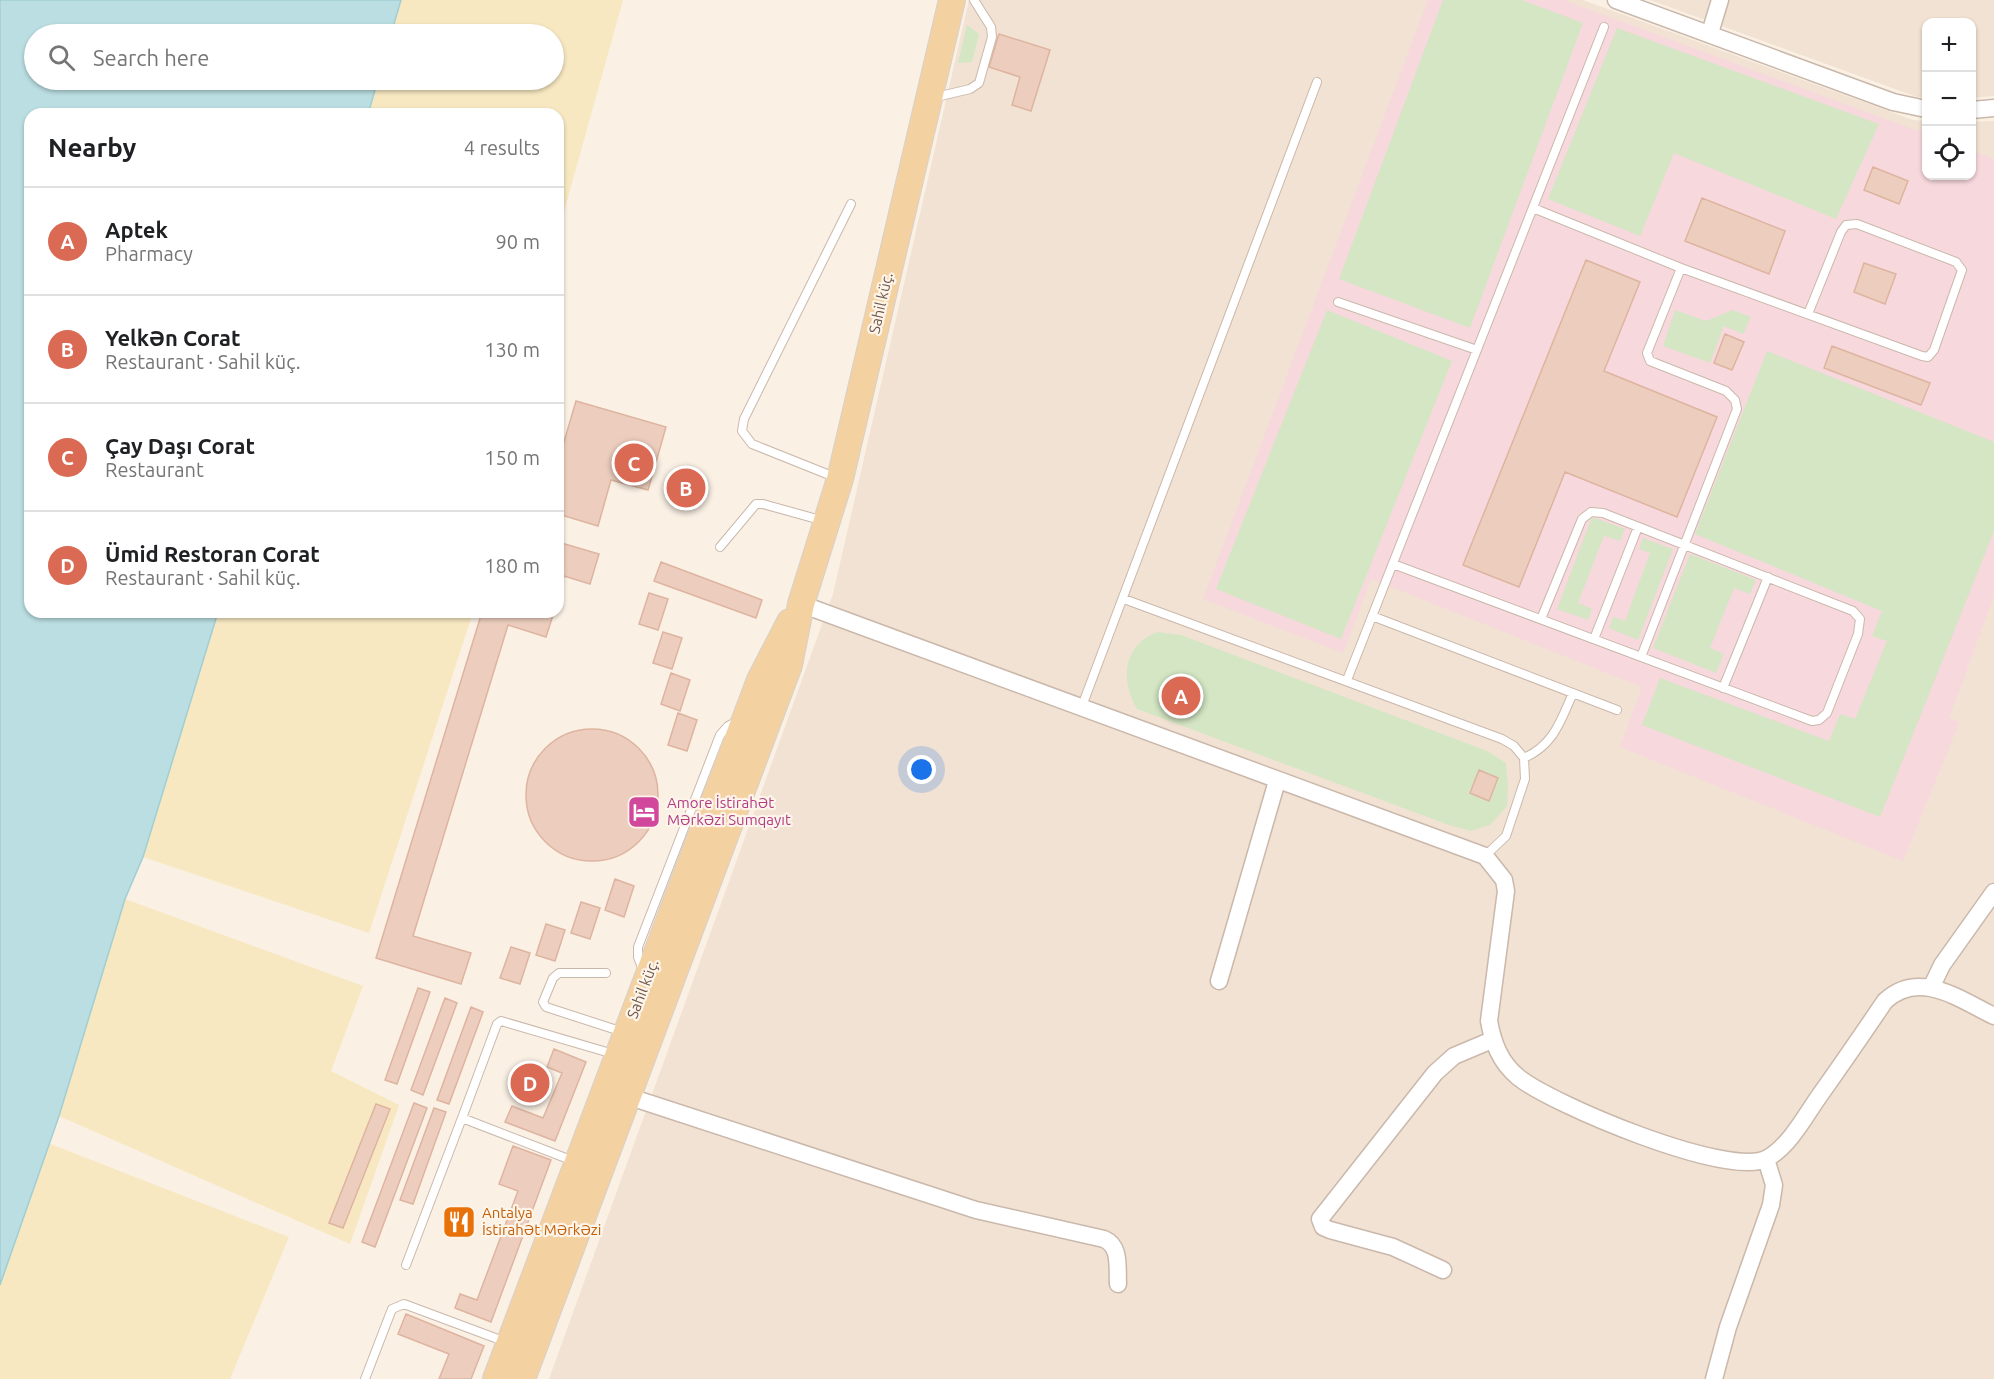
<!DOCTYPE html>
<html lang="en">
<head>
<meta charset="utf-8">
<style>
	:root { --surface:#fff; --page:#f6f6f6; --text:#202124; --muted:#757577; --line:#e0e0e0; --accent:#da6a53 }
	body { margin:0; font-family:Ubuntu,sans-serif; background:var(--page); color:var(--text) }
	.controls { position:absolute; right:18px; top:18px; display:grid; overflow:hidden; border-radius:12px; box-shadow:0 2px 4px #0004 }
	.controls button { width:54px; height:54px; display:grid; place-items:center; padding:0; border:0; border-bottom:2px solid var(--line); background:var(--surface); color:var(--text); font:30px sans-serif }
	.you { position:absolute; left:922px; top:770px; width:21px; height:21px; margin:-15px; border:4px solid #fff; border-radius:50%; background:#1a73e8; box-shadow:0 0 0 9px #1a73e833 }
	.badge { display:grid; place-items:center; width:39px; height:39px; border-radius:50%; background:var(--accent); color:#fff; font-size:20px; font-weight:700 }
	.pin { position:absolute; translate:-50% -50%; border:3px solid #fff; box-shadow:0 2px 6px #0006 }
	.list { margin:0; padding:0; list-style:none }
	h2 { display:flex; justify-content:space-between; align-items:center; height:78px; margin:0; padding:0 24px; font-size:26px }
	h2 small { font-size:20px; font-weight:400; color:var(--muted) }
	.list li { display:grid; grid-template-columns:39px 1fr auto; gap:18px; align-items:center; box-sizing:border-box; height:108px; padding:0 24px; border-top:2px solid var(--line) }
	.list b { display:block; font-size:22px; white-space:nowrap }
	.list p { margin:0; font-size:20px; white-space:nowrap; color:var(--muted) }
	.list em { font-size:20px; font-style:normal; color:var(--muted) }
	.icon { flex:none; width:33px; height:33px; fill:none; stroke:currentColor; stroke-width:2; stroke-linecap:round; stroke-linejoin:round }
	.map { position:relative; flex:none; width:1994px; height:1379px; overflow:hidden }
	.search { position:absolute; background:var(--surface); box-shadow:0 2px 4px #0004; left:24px; top:24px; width:540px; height:66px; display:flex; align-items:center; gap:15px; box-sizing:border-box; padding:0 21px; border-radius:33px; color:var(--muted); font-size:22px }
	.panel { position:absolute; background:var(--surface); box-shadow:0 2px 4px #0004; left:24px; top:108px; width:540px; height:510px; border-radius:18px }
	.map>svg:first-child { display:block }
	.residential { fill:#f1e2d3 }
	.medical { fill:#f7d8dd }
	.green { fill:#d4e6c4 }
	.sand { fill:#f7e8c1 }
	.water { fill:#badee2; stroke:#a1ced3; stroke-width:1.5 }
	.building { fill:#edcebe; stroke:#deb4a0; stroke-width:1.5 }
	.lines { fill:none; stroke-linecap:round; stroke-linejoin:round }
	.lane-casing { stroke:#cab8ab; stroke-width:10 }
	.street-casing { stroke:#cab8ab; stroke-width:19 }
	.primary-casing { stroke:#d7d0cd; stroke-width:28 }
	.lane { stroke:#fff; stroke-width:8 }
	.street { stroke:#fff; stroke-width:16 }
	.primary { stroke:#f4d1a1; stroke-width:26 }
	.labels { text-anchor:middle; stroke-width:4.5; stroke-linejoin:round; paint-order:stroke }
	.street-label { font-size:15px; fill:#70574c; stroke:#fdf5ea }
	.hotel-label { font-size:15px; fill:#b23c85; stroke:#fdf5ea; text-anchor:start }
	.food-label { font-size:15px; fill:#c56008; stroke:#fdf5ea; text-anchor:start }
</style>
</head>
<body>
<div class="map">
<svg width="1994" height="1379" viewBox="0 0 1994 1379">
	<rect width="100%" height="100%" fill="#faf0e4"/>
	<path class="residential" d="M969,0h614l330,120 13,1v55h46v-54l22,-1v1258h-1445l284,-785z
		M1650,0h344v96l-22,2v-76h-46v75h-9z"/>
	<path class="medical" d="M1428,0h135l363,134v42h46v-25l22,8v437l-45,122 10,5 -56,138 -283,-114 22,-60 -271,-108 -28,74 -140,-54z"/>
	<path class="green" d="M1443,0h79l61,23 -113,305 -131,-49z
		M967,25l12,9 -7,28 -14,1z
		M1617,28l262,96 -43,95 -162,-66 -34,83 -92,-37z
		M1327,310l125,51 -111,278 -125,-50z
		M1675,310l31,11 27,-11 18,7 -8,17 -19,-8 -14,37 -47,-17z
		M1767,351l227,91v89l-114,286 -238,-92 18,-47 169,63 11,-27 15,5 32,-78 -15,-5 10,-25 -187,-77z
		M1592,517l33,12 -5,12 -16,-5 -26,67 14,6 -4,11 -31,-11z
		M1643,538l30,11 -35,91 -29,-12 4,-11 12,4 25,-68 -11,-4z
		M1690,554l66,26 -6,14 -16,-6 -24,60 14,6 -8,19 -63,-25z
		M1158,632l23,3 306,116 19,12 2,23 -1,20 -17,19 -19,6 -22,-6 -312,-116c-17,-29 -14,-65 21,-77z"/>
	<path class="sand" d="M401,0h222l-65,233v-119h-190l10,-34h176v-46h-163z
		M218,612h255l-104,321 -226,-76z
		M125,899l238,87 -32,85 68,34 -49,139 -291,-128z
		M48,1143l241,94 -59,142h-230v-94z"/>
	<path class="water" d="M0,0h401l-10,34h-357v46h344l-10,34h-338v498h188l-75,245 -18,42 -66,217 -59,169z"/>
	<path class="building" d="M999,34l51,16 -19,61 -19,-6 8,-28 -31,-10z
		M1873,167l35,14 -9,23 -35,-14z
		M1702,198l83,33 -16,43 -84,-33z
		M1586,260l54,22 -36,89 113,46 -40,100 -112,-45 -46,115 -56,-22z
		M1864,263l32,11 -11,30 -31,-12z
		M1725,334l19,8 -12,28 -18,-7z
		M1832,346l98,37 -9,22 -97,-37z
		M576,401l90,26 -18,63 -37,-10 -13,46 -40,-12v-52z
		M558,542l41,12 -9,30 -26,-8 -6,24z
		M661,562l101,38 -6,18 -102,-37z
		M649,593l19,6 -10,31 -19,-6z
		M482,612h72l-8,25 -38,-12 -95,311 58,17 -10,31 -85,-26z
		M663,632l19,6 -10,31 -19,-6z
		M671,673l19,7 -10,31 -19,-7z
		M1177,682l15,5 -7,23 -14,-4z
		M678,713l19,7 -10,31 -19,-6z
		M526 795a66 66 0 1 1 132 0a66 66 0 1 1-132 0Z
		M1479,770l19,8 -9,23 -19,-8z
		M615,879l19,7 -10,31 -19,-7z
		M581,902l19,6 -10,31 -19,-6z
		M546,924l19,6 -10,31 -19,-6z
		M511,947l19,6 -10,31 -20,-6z
		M418,988l12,4 -33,92 -12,-4z
		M445,998l12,5 -34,92 -12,-5z
		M471,1007l12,5 -34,92 -12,-4z
		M554,1049l32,13 -31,79 -50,-19 7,-16 31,12 19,-45 -15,-6z
		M414,1103l13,5 -52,139 -13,-5z
		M376,1104l14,5 -47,119 -14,-5z
		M434,1108l12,4 -33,92 -13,-4z
		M513,1146l38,14 -60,162 -36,-14 5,-14 17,6 41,-109 -19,-7z
		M406,1314l78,32 -13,33h-32l10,-25 -51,-20z"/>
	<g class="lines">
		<defs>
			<path id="lane" d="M932,98l38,-9 9,-6 13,-46 -1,-10 -17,-27
				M1533,208l148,60 -34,85 3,8 76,30 9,9 2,9 -96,248
				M1681,268l241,88 6,1 6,-7 28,-80 -6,-8 -99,-38 -11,1 -5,7 -33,82
				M1338,302l139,48
				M837,478l-85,-34 -10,-13 2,-12 107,-215
				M720,547l36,-43h7l61,17
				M1393,564l419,157 7,-1 8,-7 31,-79 2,-15 -7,-8 -250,-98 -12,-1 -9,7 -41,100
				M1124,599l378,140 12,7 10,12 1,21 -19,57 -21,20
				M1372,616l245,94
				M1594,639l44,-112
				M1347,680l257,-653
				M1723,688l45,-111
				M1082,706l235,-624
				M1524,758c30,-13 37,-38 49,-65
				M606,973h-47l-6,5 -10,24 3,5 77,25
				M644,973l-6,-16v-10l82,-212 8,-9 10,-5
				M462,1118l35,-94 4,-3 116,34
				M406,1265l56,-147 114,44
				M365,1379l27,-70 12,-5 102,38"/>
			<path id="street" d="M1616,0l277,102 33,7
				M1710,33l10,-33
				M1972,110l22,-2
				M801,604l684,252 19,24 2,11 -17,130c4,22 11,41 29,56 33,27 213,103 250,81 23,-14 37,-42 52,-63 22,-31 44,-63 65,-94 34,-32 74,-2 109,15
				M1219,981l58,-200
				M1931,988l11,-23 52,-73
				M627,1096l349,114 128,29c17,7 13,29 14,45
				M1443,1270l-50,-23 -63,-17 -7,-3 -3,-8 115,-146 19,-17 38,-16
				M1714,1379l14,-52 43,-122 3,-20 -8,-26"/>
			<path id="primary" d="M496,1379l264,-699 30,-58
				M522,1379l267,-714 12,-61 39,-125 112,-479"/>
		</defs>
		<use href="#lane" class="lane-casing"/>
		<use href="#street" class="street-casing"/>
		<use href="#primary" class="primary-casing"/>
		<use href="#lane" class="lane"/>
		<use href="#street" class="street"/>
		<use href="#primary" class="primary"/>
	</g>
	<defs>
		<symbol id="hotel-square" viewBox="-11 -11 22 22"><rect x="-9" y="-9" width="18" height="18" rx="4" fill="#d1479c" stroke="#fdf5ea"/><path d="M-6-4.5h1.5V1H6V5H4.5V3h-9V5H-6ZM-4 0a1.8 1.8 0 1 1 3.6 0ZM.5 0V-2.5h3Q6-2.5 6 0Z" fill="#fff"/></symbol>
		<symbol id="restaurant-square" viewBox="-11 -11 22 22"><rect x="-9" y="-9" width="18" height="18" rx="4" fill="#e8710a" stroke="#fdf5ea"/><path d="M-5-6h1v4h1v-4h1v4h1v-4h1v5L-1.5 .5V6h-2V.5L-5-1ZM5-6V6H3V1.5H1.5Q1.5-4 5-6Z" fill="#fff"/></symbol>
	</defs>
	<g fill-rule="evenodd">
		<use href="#hotel-square" x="625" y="793" width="38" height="38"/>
		<use href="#restaurant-square" x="440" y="1203" width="38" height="38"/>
	</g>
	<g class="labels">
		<g class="street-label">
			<text transform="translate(881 303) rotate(-77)" y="5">Sahil küç.</text>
			<text transform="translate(643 989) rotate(-69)" y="5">Sahil küç.</text>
		</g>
		<g class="hotel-label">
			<text x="667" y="808">Amore İstirahət<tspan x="667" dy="17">Mərkəzi Sumqayıt</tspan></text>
		</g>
		<g class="food-label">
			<text x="482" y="1218">Antalya<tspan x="482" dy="17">İstirahət Mərkəzi</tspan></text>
		</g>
	</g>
</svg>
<div class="controls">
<button>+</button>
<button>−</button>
<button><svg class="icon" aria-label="locate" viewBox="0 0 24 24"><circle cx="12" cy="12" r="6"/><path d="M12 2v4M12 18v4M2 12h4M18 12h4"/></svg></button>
</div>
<div class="you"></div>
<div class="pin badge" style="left:1181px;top:696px">A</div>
<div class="pin badge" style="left:686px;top:488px">B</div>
<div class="pin badge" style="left:634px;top:463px">C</div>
<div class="pin badge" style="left:530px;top:1083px">D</div>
<div class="search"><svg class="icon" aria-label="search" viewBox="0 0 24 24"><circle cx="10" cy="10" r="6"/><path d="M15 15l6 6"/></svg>Search here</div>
<section class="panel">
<h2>Nearby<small>4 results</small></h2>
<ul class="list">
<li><span class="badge">A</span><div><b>Aptek</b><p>Pharmacy</p></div><em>90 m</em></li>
<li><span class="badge">B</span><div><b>Yelkən Corat</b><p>Restaurant · Sahil küç.</p></div><em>130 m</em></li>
<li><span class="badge">C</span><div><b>Çay Daşı Corat</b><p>Restaurant</p></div><em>150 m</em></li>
<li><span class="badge">D</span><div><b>Ümid Restoran Corat</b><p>Restaurant · Sahil küç.</p></div><em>180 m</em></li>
</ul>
</section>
</div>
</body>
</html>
